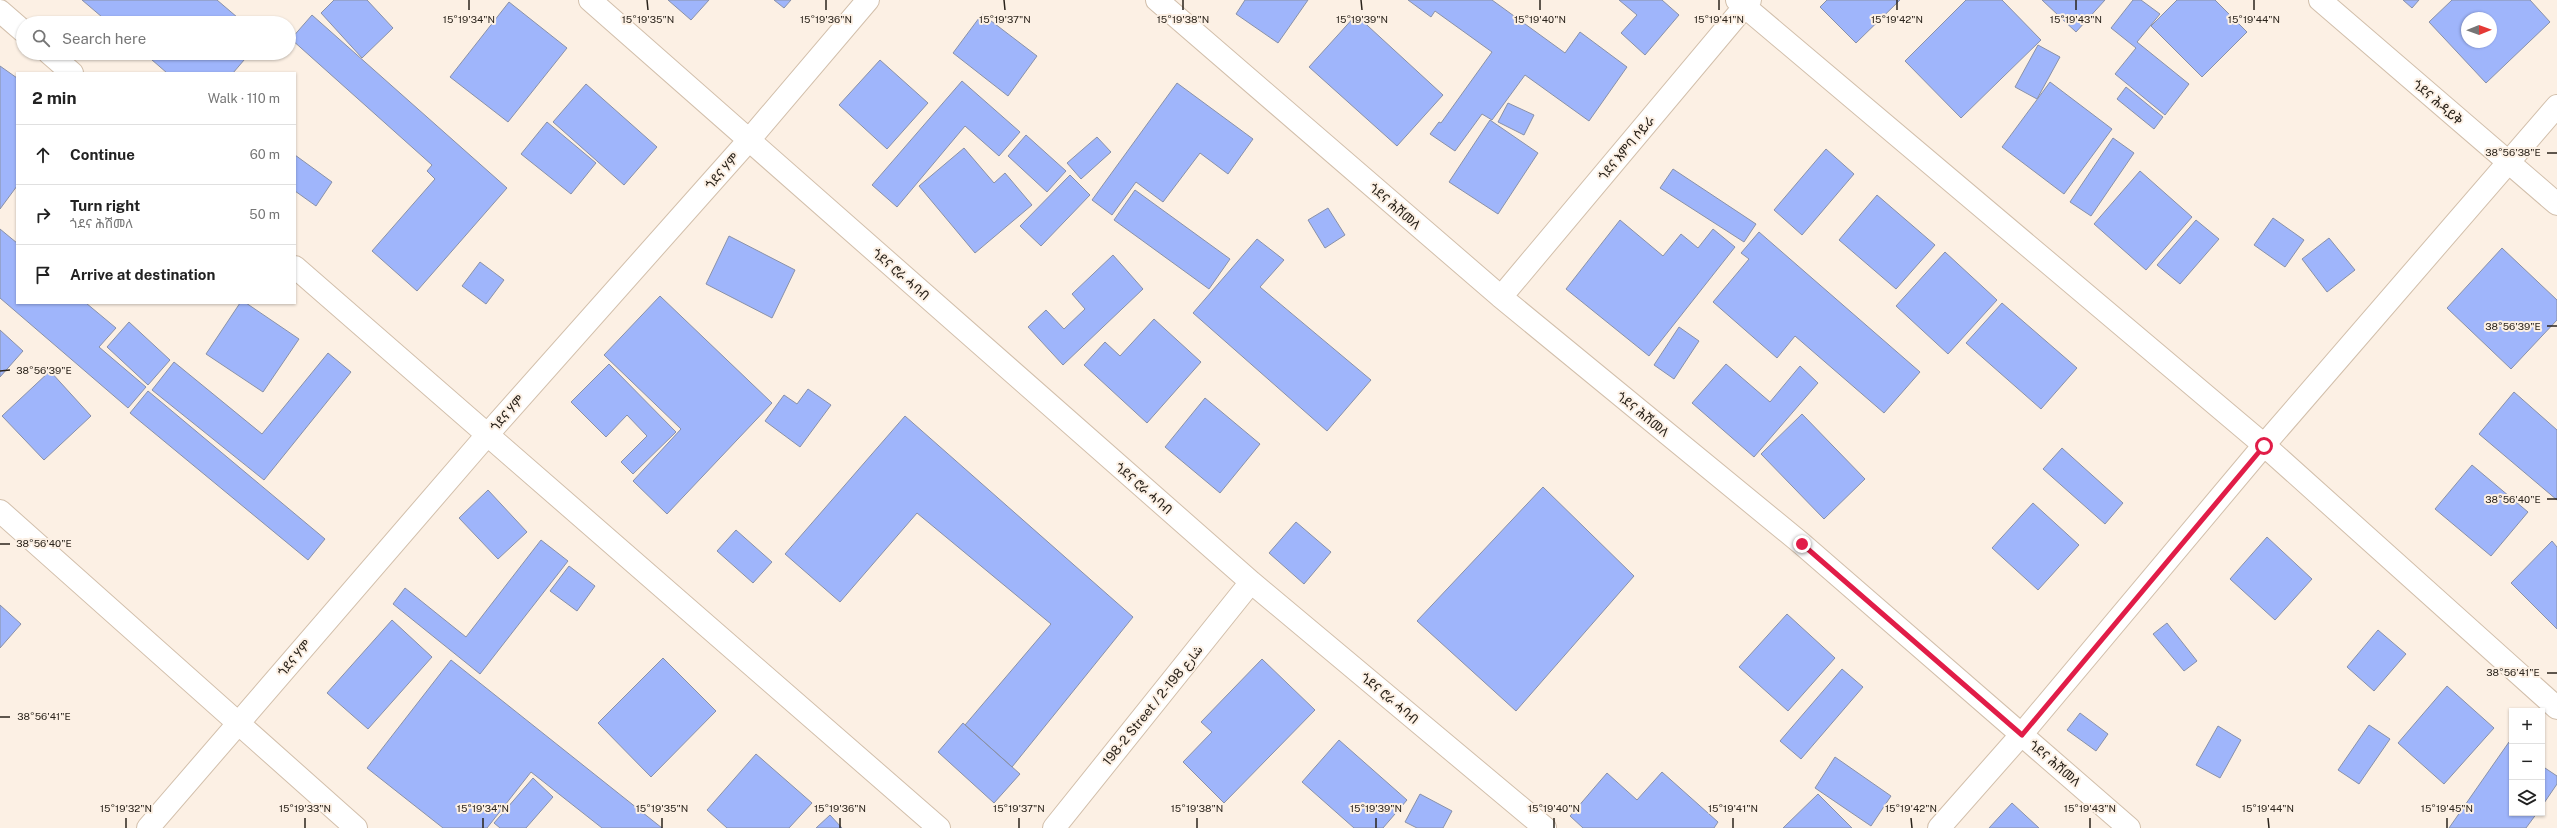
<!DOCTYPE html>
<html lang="en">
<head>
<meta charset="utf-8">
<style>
	:root { --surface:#fff; --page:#f2f2f2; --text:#222; --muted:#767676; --line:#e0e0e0 }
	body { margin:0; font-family:"Public Sans",Vazirmatn,"Noto Sans Ethiopic",sans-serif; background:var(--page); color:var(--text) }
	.controls { position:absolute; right:12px; bottom:12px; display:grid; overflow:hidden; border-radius:0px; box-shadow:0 1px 3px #0004 }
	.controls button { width:36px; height:36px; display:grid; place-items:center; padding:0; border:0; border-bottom:1px solid var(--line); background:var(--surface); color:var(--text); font:20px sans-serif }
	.compass { position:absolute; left:2461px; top:12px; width:36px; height:36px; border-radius:50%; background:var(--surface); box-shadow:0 1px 3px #0004; rotate:89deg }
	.stop { position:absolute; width:12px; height:12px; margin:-9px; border:3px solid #e11d48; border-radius:50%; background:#fff }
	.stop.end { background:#e11d48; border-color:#fff; box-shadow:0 1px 4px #0008 }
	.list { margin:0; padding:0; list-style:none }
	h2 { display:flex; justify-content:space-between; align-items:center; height:52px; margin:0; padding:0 16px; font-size:17px }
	h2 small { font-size:13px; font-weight:400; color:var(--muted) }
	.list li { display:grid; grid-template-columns:26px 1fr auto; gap:12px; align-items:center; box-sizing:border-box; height:60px; padding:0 16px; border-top:1px solid var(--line) }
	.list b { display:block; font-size:15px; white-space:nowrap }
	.list p { margin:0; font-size:13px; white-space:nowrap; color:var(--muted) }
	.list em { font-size:13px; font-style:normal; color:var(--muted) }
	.icon { flex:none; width:22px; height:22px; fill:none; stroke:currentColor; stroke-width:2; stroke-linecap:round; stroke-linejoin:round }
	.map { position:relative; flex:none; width:2557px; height:828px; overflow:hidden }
	.search { position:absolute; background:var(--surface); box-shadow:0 1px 3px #0004; left:16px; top:16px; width:280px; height:44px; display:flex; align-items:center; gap:10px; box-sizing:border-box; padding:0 14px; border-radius:22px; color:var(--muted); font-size:15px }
	.panel { position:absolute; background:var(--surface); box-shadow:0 1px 3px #0004; left:16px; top:72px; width:280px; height:232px; border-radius:0px }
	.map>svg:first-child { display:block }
	.building { fill:#9fb5fb; stroke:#8991a8; fill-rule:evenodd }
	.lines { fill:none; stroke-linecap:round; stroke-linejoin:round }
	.minor-casing { stroke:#d2bfab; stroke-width:24 }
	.minor { stroke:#fff; stroke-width:22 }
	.route { stroke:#e11d48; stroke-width:5 }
	.ticks { fill:none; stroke:#2a231b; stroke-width:1.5 }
	.labels { text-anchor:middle; stroke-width:4; stroke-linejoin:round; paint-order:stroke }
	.street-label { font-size:13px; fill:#2a231b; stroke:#fcf0e4 }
	.ticks-label { font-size:10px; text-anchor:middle; fill:#2a231b; stroke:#fcf0e4; stroke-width:4; stroke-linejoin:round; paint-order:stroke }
</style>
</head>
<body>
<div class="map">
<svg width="2557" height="828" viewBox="0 0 2557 828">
	<rect width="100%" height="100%" fill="#fcf0e4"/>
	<path class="building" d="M82,0h135l27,23h-135z
		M334,0h33l26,28 -31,30 -41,-45z
		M668,0h41l-18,20z
		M774,0h17l-7,8z
		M1245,0h63l-30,43 -42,-29z
		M1408,0h84l73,53 15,-21 47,35 -38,54 -64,-46 -33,45 -10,-6 -27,37 -25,-17 9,-12 2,1 51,-71 -57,-41 -4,6z
		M1619,0h43l17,15 -34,40 -24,-22 16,-18z
		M1827,0h73l-44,43 -36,-36z
		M1966,0h36l39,40 -80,78 -56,-57z
		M2042,0h63l-29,32z
		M2133,0h8l19,14 -23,28 52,42 -24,31 -50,-41 21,-26 -25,-20z
		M2177,0h38l32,32 -45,45 -51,-51z
		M2403,0h16l-7,8z
		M2452,0h78l20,22 -64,61 -57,-61zM2467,18h24v24h-24z
		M509,2l58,46 -59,74 -58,-45z
		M982,14l55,42 -29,40 -55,-43z
		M312,15l195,173 -90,103 -45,-40 63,-72 -8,-8 5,-6 -141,-126z
		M1356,15l87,80 -46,51 -88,-79z
		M2038,45l22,12 -23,42 -22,-12z
		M144,53h106l-17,20h-66z
		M880,60l48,43 -41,46 -48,-44z
		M0,66l17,12v108l-17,23z
		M962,81l58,51 -21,24 -34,-30 -68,81 -25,-22z
		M2050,82l62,47 -48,65 -62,-47z
		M1177,83l76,56 -25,35 -28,-21 -37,49 -27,-20 -24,33 -20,-15z
		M586,84l71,63 -33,38 -71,-63z
		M2126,87l37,30 -9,12 -37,-30z
		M1508,103l26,12 -10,20 -26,-13z
		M1490,120l48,33 -40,61 -49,-32z
		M547,122l49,41 -25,31 -50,-40z
		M1026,135l40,36 -19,21 -39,-36z
		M1097,137l14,15 -30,27 -14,-16z
		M2113,138l21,15 -43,63 -21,-14z
		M964,148l30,35 11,-10 27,32 -57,48 -56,-67z
		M1826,149l28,25 -52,61 -28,-25z
		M295,155l37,27 -16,24 -21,-15z
		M1673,169l83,55 -12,18 -84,-54z
		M2140,171l52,46 -46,53 -52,-46z
		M1070,175l20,20 -49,51 -21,-20z
		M1135,190l95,69 -21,30 -95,-69z
		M1877,195l58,50 -39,44 -57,-49z
		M1328,208l17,27 -20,13 -17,-28z
		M2273,218l31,22 -19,27 -31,-22z
		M1620,220l43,36 18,-22 17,14 15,-19 22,18 -86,109 -83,-67z
		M2196,220l23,19 -39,45 -23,-19z
		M0,229l17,14v60h69l30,25 -17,19 47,40 -18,21 -128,-110z
		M1759,232l161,140 -36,41 -89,-77 -18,22 -64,-56 36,-43 -8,-6z
		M729,236l66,34 -23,48 -66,-34z
		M2329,238l26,32 -28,22 -25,-33z
		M1257,239l27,21 -24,27 111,93 -44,51 -134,-118z
		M2502,248l55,52v20l-46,49 -64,-61z
		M1945,252l52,48 -49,54 -52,-48z
		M1113,255l30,34 -80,76 -35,-38 18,-17 18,19 21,-20 -13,-15z
		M480,262l24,18 -18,24 -24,-18z
		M660,296l112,107 -105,111 -34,-33 48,-52 -77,-74z
		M240,303h6l53,36 -36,53 -57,-38z
		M2002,303l75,65 -36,41 -75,-66z
		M1154,319l47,43 -54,61 -63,-58 21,-23 15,14z
		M129,322l41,38 -22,25 -41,-38z
		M1679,327l20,14 -25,38 -20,-14z
		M0,330l23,21 -23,26z
		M328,353l23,19 -87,108 -112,-90 22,-28 88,72z
		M609,364l67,68 -43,42 -12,-12 26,-26 -20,-21 -21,22 -35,-35z
		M1726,364l44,38 30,-36 18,17 -64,74 -62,-54z
		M50,371l41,45 -47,44 -42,-44z
		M808,389l23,16 -31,42 -35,-26 19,-26 13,9z
		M148,391l177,148 -17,21 -178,-147z
		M2514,392l43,38v70l-78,-66z
		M1205,398l55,46 -40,49 -55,-46z
		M1802,414l63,65 -41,40 -63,-65z
		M905,416l228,201 -121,150 -47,-42 86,-101 -134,-111 -77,89 -55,-48z
		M2062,448l61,55 -18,21 -62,-55z
		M2472,465l56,47 -37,44 -56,-47z
		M1543,487l91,89 -118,135 -99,-90z
		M488,490l39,42 -29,27 -39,-41z
		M2033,503l46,42 -41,45 -46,-42z
		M1296,522l35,30 -27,32 -35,-31z
		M736,530l36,32 -19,21 -36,-32z
		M2267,537l45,42 -37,41 -45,-41z
		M541,540l27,21 -88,113 -87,-70 12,-16 61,49z
		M2552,541l5,6v82l-46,-46z
		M569,566l26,20 -18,25 -27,-20z
		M0,605l21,19 -21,24z
		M1787,614l48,44 -47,53 -49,-44z
		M392,620l40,37 -64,72 -41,-36z
		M2167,623l30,38 -13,10 -31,-37z
		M2378,630l28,24 -32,37 -27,-24z
		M663,658l53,53 -65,66 -53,-54z
		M1262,659l53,51 -91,93 -41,-41 29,-30 -11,-10z
		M451,660l211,168h-60l-71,-56 -44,56h-44l-76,-60z
		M1842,669l21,18 -62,72 -21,-18z
		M2447,686l47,42 -50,56 -46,-41z
		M2080,713l28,21 -12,17 -29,-21z
		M963,723l57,51 -26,29 -56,-51z
		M2369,725l21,14 -31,45 -21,-14z
		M2218,726l23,14 -21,38 -24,-13z
		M1339,740l68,60 -24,28h-29l-52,-46z
		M2509,742l3,2v69h25l-11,15h-77z
		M756,754l56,49 -23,25h-62l-20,-18z
		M1835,757l56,39 -20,30 -56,-38z
		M2542,766l15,10v8l-15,22z
		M1662,772l56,50 -4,6h-131l-13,-12 37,-43 30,27z
		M533,778l20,19 -27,31h-26l-6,-5z
		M1420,794l32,17 -9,17h-26l-12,-6z
		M1818,794l34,34h-69z
		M2012,803l27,25h-50z
		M830,815l12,13h-26z"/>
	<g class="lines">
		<defs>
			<path id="minor" d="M590,0l661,582 294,246
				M1157,0l344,297 301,247 327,284
				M1737,0l527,445 293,263
				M2320,0l237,204
				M0,11l23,20
				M49,53l23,20
				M295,267l644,561
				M1501,297l249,-297
				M0,511l356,317
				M148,828l339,-393 262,-295 119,-140
				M1054,828l197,-246
				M1939,828l82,-93 243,-290 293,-339"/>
		</defs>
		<use href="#minor" class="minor-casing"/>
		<use href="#minor" class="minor"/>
	</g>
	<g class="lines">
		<path class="route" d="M1802,544l220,191 242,-289"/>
	</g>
	<path class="ticks" d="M469,0v10M647,0l1,10M826,0v10M1004,0l1,10M1183,0v10M1361,0l1,10M1540,0v10M1719,0v10M1897,0v10M2076,0v10M2254,0v10M2547,153h10M2547,326h10M0,371l10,-1M2547,499h10M0,544h10M2547,673h10M0,717h10M126,818v10M305,818v10M483,818v10M662,818v10M840,818v10M1019,818v10M1197,818v10M1376,818v10M1554,818v10M1733,818v10M1911,818l1,10M2090,818v10M2268,818l1,10M2447,818v10"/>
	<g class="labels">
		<g class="street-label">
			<text transform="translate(2438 102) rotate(41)" y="5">ጎደና ሕዳይቅ</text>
			<text transform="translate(1626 148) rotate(-50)" y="5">ጎደና እምባ ሶይራ</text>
			<text transform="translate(722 171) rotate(-48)" y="5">ጎደና ሃም</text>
			<text transform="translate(1395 206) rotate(41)" y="5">ጎደና ሕሽመለ</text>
			<text transform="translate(901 274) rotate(41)" y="5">ጎደና ሮራ ሓባብ</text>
			<text transform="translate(507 413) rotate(-48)" y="5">ጎደና ሃም</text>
			<text transform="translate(1643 414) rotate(39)" y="5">ጎደና ሕሽመለ</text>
			<text transform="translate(1144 488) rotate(41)" y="5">ጎደና ሮራ ሓባብ</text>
			<text transform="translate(294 658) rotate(-49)" y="5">ጎደና ሃም</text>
			<text transform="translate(1390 698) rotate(40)" y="5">ጎደና ሮራ ሓባብ</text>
			<text transform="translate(1152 705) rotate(-51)" y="5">198-2 Street / شارع 198-2</text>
			<text transform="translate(2055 763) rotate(41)" y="5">ጎደና ሕሽመለ</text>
		</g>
	</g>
	<g class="ticks-label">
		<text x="469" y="23">15°19'34"N</text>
		<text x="648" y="23">15°19'35"N</text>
		<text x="826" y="23">15°19'36"N</text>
		<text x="1005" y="23">15°19'37"N</text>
		<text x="1183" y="23">15°19'38"N</text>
		<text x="1362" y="23">15°19'39"N</text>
		<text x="1540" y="23">15°19'40"N</text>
		<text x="1719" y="23">15°19'41"N</text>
		<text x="1897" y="23">15°19'42"N</text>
		<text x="2076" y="23">15°19'43"N</text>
		<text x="2254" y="23">15°19'44"N</text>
		<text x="2513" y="156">38°56'38"E</text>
		<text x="2513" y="330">38°56'39"E</text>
		<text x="44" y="374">38°56'39"E</text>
		<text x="2513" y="503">38°56'40"E</text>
		<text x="44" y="547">38°56'40"E</text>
		<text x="2513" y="676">38°56'41"E</text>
		<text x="44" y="720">38°56'41"E</text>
		<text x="126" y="812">15°19'32"N</text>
		<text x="305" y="812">15°19'33"N</text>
		<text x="483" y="812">15°19'34"N</text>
		<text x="662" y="812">15°19'35"N</text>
		<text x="840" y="812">15°19'36"N</text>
		<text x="1019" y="812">15°19'37"N</text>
		<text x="1197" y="812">15°19'38"N</text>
		<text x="1376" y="812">15°19'39"N</text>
		<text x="1554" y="812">15°19'40"N</text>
		<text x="1733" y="812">15°19'41"N</text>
		<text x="1911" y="812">15°19'42"N</text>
		<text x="2090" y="812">15°19'43"N</text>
		<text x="2268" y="812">15°19'44"N</text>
		<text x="2447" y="812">15°19'45"N</text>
	</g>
</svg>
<div class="controls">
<button>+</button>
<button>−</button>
<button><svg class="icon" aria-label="layers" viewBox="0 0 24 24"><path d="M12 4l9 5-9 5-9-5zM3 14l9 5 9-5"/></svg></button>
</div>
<svg class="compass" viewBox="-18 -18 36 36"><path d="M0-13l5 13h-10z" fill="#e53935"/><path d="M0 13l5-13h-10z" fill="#767676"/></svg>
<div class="stop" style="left:2264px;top:446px"></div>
<div class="stop end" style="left:1802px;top:544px"></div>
<div class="search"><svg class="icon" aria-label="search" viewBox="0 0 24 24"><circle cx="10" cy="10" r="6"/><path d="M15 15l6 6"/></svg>Search here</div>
<section class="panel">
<h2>2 min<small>Walk · 110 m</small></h2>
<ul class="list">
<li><svg class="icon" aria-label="ahead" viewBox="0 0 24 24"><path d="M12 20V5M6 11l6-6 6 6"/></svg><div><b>Continue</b></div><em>60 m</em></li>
<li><svg class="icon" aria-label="right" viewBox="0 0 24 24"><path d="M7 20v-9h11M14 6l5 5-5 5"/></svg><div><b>Turn right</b><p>ጎደና ሕሽመለ</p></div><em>50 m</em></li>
<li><svg class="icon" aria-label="arrive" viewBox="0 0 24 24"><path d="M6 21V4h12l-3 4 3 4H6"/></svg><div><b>Arrive at destination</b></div></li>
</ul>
</section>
</div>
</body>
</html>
